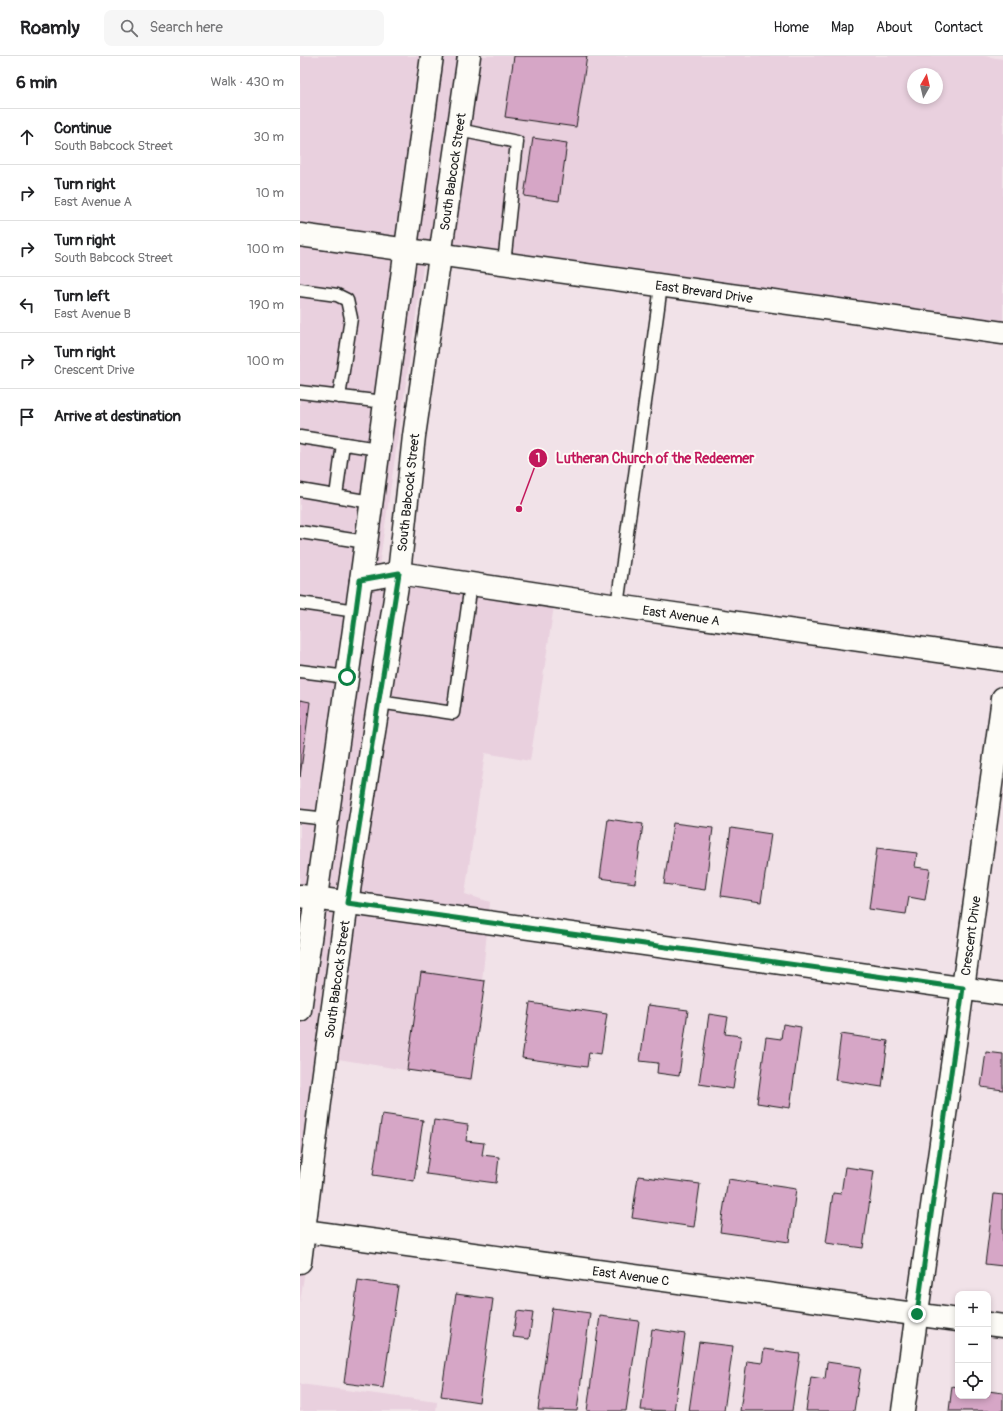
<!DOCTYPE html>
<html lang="en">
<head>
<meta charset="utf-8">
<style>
	:root { --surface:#fff; --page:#f6f6f6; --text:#202124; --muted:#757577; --line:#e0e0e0 }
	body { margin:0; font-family:Pangolin,sans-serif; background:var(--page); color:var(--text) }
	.controls { position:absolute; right:12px; bottom:12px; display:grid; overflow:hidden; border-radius:8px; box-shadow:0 2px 6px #0003 }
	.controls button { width:36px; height:36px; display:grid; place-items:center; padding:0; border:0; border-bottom:1px solid var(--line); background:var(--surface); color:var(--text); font:20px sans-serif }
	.compass { position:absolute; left:607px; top:12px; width:36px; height:36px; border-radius:50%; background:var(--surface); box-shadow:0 2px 6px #0003; rotate:8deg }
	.stop { position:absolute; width:12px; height:12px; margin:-9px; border:3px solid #0b8043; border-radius:50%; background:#fff }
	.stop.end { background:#0b8043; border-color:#fff; box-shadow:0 1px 4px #0008 }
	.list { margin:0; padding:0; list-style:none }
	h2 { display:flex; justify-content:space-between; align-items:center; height:52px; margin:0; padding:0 16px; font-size:17px }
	h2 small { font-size:13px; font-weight:400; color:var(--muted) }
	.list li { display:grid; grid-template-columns:26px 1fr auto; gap:12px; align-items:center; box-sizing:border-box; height:56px; padding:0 16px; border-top:1px solid var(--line) }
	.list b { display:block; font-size:15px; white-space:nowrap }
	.list p { margin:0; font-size:13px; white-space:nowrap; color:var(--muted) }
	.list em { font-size:13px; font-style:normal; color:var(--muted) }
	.icon { flex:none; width:22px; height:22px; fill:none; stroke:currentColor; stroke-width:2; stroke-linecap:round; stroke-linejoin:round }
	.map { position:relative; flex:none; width:703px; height:1355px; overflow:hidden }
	header { display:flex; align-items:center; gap:24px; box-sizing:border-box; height:56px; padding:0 20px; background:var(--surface); border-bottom:1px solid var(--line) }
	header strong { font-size:19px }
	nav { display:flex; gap:22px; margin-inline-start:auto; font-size:14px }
	.search { width:280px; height:36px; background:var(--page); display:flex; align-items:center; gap:10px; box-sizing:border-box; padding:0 14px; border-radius:8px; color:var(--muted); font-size:15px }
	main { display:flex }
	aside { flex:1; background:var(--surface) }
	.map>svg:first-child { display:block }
	.built { fill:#e9d0de; fill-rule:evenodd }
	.building { fill:#d6a6c6; stroke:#1c1c1c }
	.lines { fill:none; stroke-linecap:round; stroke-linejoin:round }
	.service-casing { stroke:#1c1c1c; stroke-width:15 }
	.minor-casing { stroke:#1c1c1c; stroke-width:25 }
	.secondary-casing { stroke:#1c1c1c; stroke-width:25 }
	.service { stroke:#fdfcf7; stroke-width:12 }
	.minor { stroke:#fdfcf7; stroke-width:22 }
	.secondary { stroke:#fdfcf7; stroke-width:22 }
	.route { stroke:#0b8043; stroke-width:5 }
	.labels { text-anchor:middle; stroke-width:4; stroke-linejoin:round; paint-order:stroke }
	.street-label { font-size:13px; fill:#1c1c1c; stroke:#fdfcf7 }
	.leader { fill:none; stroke:#c2185b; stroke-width:1.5 }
	.callout-dot { fill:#c2185b; stroke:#fdfcf7; stroke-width:1.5 }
	.mark-label { font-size:12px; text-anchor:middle; font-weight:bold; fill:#fff }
	.callout-label { font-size:14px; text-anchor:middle; font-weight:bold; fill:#c2185b; stroke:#fdfcf7; stroke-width:4; stroke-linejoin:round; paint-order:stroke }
</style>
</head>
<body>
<header>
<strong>Roamly</strong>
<div class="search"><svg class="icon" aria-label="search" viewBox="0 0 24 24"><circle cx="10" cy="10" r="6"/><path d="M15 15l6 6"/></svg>Search here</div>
<nav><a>Home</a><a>Map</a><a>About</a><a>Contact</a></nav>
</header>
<main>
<aside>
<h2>6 min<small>Walk · 430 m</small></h2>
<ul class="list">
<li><svg class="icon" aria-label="ahead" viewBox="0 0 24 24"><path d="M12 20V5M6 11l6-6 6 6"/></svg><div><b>Continue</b><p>South Babcock Street</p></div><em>30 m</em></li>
<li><svg class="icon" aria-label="right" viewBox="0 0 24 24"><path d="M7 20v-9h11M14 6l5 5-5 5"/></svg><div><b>Turn right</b><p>East Avenue A</p></div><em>10 m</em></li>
<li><svg class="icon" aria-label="right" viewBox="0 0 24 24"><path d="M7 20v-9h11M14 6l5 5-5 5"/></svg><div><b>Turn right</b><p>South Babcock Street</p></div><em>100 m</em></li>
<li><svg class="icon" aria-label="left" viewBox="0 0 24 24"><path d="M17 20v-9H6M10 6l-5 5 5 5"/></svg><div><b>Turn left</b><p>East Avenue B</p></div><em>190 m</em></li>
<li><svg class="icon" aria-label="right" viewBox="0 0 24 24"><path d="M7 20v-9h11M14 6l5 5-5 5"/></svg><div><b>Turn right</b><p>Crescent Drive</p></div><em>100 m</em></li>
<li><svg class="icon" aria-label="arrive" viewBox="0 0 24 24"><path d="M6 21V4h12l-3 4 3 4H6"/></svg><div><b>Arrive at destination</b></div></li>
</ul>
</aside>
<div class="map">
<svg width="703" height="1355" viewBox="0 0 703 1355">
	<rect width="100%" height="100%" fill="#f1e2e8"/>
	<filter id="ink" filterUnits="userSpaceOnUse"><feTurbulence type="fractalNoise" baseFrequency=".025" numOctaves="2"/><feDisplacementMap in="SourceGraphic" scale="8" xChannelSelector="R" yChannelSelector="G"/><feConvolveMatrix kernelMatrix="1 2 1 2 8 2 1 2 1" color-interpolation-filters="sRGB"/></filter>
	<g filter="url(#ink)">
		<path class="built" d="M0,0h684l19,3v274l-579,-73 -46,313 176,33 -24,155 -45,-8 -20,141 25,8 -18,179 -134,-22 -38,243zM613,18h24v24h-24z
			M0,1328l137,18 -1,9h-136z"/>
		<path class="building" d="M214,0h73l-11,71 -71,-10z
			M233,82l34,5 -8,58 -35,-5z
			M0,644l10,2 -10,75z
			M308,763l35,5 -8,59 -35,-5z
			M373,767l40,5 -8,62 -41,-6z
			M431,772l40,6 -10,68 -40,-6z
			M577,792l40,5 -2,14 15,2 -5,31 -16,-3 -3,17 -37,-5z
			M121,916l64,9 -14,98 -64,-9z
			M230,947l77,11 -6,40 -12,-2 -2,15 -65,-9z
			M348,949l40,5 -9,66 -22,-3 1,-10 -18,-2z
			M409,958l19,3 -3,17 16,2 -8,53 -34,-5z
			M483,968l18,3 -11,81 -33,-5 9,-66 15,2z
			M541,978l47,7 -6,46 -47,-7z
			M686,996l17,2v36l-22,-3z
			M82,1058l41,6 -9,61 -41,-6z
			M134,1064l34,5 -2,16 18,2 -2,12 17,2 -3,26 -70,-9z
			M545,1111l29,4 -11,77 -37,-5 7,-50 8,1z
			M338,1120l62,8 -6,43 -62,-9z
			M428,1123l68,10 -7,53 -69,-10z
			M694,1138l9,1v71l-18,-2z
			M58,1224l40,6 -15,102 -39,-5z
			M156,1238l37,5 -14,103 -38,-6z
			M252,1252l38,5 -13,98 -39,-1z
			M217,1255l16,2 -4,26 -16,-2z
			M300,1260l39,5 -13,90h-39z
			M352,1273l33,5 -11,77 -33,-1z
			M399,1286l34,4 -9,65h-35z
			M464,1293l36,5 -8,57h-52l7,-50 15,2z
			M527,1306l34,5 -7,44h-48l5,-34 14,2z
			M652,1330l6,1v9h30v-5l15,2v18h-54z"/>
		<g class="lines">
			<defs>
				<path id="service" d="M159,74l58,12 -13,122
					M0,234l37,5 10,5 4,18 -12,79
					M0,336l84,10
					M0,381l78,12
					M0,434l71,12
					M36,440l7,-52
					M0,476l66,10
					M0,547l56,8
					M317,550l44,-320
					M0,615l47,6
					M79,646l74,11 18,-129
					M0,760l27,3"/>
				<g id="minor">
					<path id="s1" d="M0,179l703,98"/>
					<path id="s2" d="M61,524l38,-7 218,33 386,54"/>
					<path d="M0,840l703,98"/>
					<path id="s3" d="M4,1175l654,89"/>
					<path d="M688,1268l15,2"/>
					<path id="s4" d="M603,1355l60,-423 40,-290"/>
				</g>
				<g id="secondary">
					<path d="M0,954l61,-430 71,-524"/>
					<path id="s5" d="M0,1206l20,-160 27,-199 52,-330 15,-137 55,-380"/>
				</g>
			</defs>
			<use href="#service" class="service-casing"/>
			<use href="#minor" class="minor-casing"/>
			<use href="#secondary" class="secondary-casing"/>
			<use href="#service" class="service"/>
			<use href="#minor" class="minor"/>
			<use href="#secondary" class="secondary"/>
		</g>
	</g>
	<g class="lines" filter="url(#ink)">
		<path class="route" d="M47,621l13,-97 39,-7 -52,330 616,85 -46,326"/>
	</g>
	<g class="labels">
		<g class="street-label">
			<text dy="5" stroke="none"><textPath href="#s5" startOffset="1101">South Babcock Street</textPath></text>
			<text dy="5" stroke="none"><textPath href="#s1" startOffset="408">East Brevard Drive</textPath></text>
			<text dy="5" stroke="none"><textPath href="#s5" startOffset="777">South Babcock Street</textPath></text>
			<text dy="5" stroke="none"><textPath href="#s2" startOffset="324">East Avenue A</textPath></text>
			<text dy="5" stroke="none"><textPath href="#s4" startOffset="480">Crescent Drive</textPath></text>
			<text dy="5" stroke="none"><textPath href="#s5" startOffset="285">South Babcock Street</textPath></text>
			<text dy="5" stroke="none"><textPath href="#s3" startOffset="330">East Avenue C</textPath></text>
		</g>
	</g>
	<path class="leader" d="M219 453L238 402"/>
	<g class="callout-dot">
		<circle cx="219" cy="453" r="4"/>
		<circle cx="238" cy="402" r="10"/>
	</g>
	<g class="mark-label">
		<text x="238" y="406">1</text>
	</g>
	<g class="callout-label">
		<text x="355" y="407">Lutheran Church of the Redeemer</text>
	</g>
</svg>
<div class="controls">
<button>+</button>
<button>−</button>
<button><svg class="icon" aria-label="locate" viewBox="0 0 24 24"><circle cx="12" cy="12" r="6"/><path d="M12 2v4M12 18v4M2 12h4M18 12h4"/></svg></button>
</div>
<svg class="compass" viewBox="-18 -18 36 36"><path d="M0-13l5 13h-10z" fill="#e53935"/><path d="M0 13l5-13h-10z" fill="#757577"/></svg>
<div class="stop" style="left:47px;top:621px"></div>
<div class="stop end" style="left:617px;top:1258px"></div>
</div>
</main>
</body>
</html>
